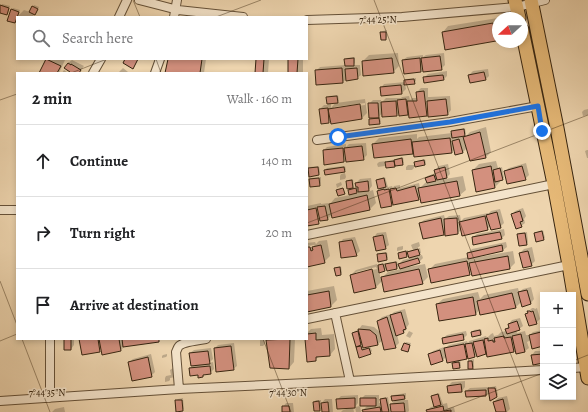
<!DOCTYPE html>
<html lang="en">
<head>
<meta charset="utf-8">
<style>
	:root { --surface:#fff; --page:#f2f2f2; --text:#202124; --muted:#757577; --line:#e0e0e0 }
	body { margin:0; font-family:Alegreya,serif; background:var(--page); color:var(--text) }
	.controls { position:absolute; right:12px; bottom:12px; display:grid; overflow:hidden; border-radius:0px; box-shadow:0 2px 6px #0003 }
	.controls button { width:36px; height:36px; display:grid; place-items:center; padding:0; border:0; border-bottom:1px solid var(--line); background:var(--surface); color:var(--text); font:20px sans-serif }
	.compass { position:absolute; left:492px; top:12px; width:36px; height:36px; border-radius:50%; background:var(--surface); box-shadow:0 2px 6px #0003; rotate:249deg }
	.stop { position:absolute; width:12px; height:12px; margin:-9px; border:3px solid #1a73e8; border-radius:50%; background:#fff }
	.stop.end { background:#1a73e8; border-color:#fff; box-shadow:0 1px 4px #0008 }
	.list { margin:0; padding:0; list-style:none }
	h2 { display:flex; justify-content:space-between; align-items:center; height:52px; margin:0; padding:0 16px; font-size:17px }
	h2 small { font-size:13px; font-weight:400; color:var(--muted) }
	.list li { display:grid; grid-template-columns:26px 1fr auto; gap:12px; align-items:center; box-sizing:border-box; height:72px; padding:0 16px; border-top:1px solid var(--line) }
	.list b { display:block; font-size:15px; white-space:nowrap }
	.list em { font-size:13px; font-style:normal; color:var(--muted) }
	.icon { flex:none; width:22px; height:22px; fill:none; stroke:currentColor; stroke-width:2; stroke-linecap:round; stroke-linejoin:round }
	.map { position:relative; flex:none; width:588px; height:412px; overflow:hidden }
	.search { position:absolute; background:var(--surface); box-shadow:0 2px 6px #0003; left:16px; top:16px; width:292px; height:44px; display:flex; align-items:center; gap:10px; box-sizing:border-box; padding:0 14px; border-radius:0px; color:var(--muted); font-size:15px }
	.panel { position:absolute; background:var(--surface); box-shadow:0 2px 6px #0003; left:16px; top:72px; width:292px; height:268px; border-radius:0px }
	.map>svg:first-child { display:block }
	.shadow { fill:#0003; fill-rule:evenodd }
	.building { fill:#d3907e; stroke:#372510 }
	.lines { fill:none; stroke-linecap:round; stroke-linejoin:round }
	.street-casing { stroke:#655138; stroke-width:10 }
	.primary-casing { stroke:#372510; stroke-width:15 }
	.street { stroke:#f4e4cb; stroke-width:8 }
	.primary { stroke:#e7ba78; stroke-width:13 }
	.route { stroke:#1a73e8; stroke-width:5 }
	.ticks { fill:none; stroke:#372510; stroke-width:1; stroke-opacity:0.45 }
	.ticks-label { font-size:10px; text-anchor:middle; fill:#372510; stroke:#f4e4cb; stroke-width:3; stroke-linejoin:round; paint-order:stroke }
</style>
</head>
<body>
<div class="map">
<svg width="588" height="412" viewBox="0 0 588 412">
	<rect width="100%" height="100%" fill="#eed5af"/>
	<filter id="stains"><feTurbulence type="fractalNoise" baseFrequency=".005" numOctaves="4"/><feColorMatrix values="0 0 0 0 .2 0 0 0 0 .09 0 0 0 0 .02 0 0 0 .5 -.17"/></filter>
	<radialGradient id="worn" r=".72"><stop offset=".6" stop-color="#630" stop-opacity="0"/><stop offset="1" stop-color="#630" stop-opacity=".3"/></radialGradient>
	<path class="shadow" d="M2,4l8,2 -2,7 -2,1 -6,-2v-5z
		M34,5l5,2 -2,5 -2,2 -1,-1 -1,4h-16v3l-3,2 -2,-13 1,-1 7,2 -2,6 6,-6 6,2z
		M498,18v20l-2,2 -53,-8 5,-6z
		M387,30v7l-1,2 -5,-7 2,-1z
		M398,53l1,13 -6,6 -30,-11 6,-6z
		M444,53l1,12 -4,4h-18l-2,2 -18,-11 4,-3 16,-2v2l3,-2z
		M355,57v6l-2,2h7l1,10 -4,3 -12,2 -2,2 -26,2 -1,-13 4,-4 26,-2v-6l1,-1z
		M47,59h16l2,1 -6,13h-19z
		M169,59h37l-2,14h-38z
		M222,59h10l-1,1z
		M257,59h12l-1,14h-12z
		M289,59h14v14h-14z
		M72,60l12,6 -5,7h-9l1,-1 -3,-9z
		M123,68l5,4 -1,1h-9z
		M488,69l1,7 -4,4 -16,-5 4,-4z
		M64,70l4,3h-6z
		M447,71v5l-3,3 -20,-1 4,-4z
		M416,78v3l-2,2 -9,1 1,5 -4,4 -21,2v-7l3,-4 21,-2v-2l2,-1z
		M421,88h7v9h2l20,-1 1,14 -3,4 -19,-1 -2,2 -18,-2 -10,1v-2l-2,3 -14,-3 -5,6 2,-1 1,5 -2,1 -9,-3 2,-3 -3,-13 4,-4h8v3l5,-5h15l1,-1 7,-1 1,4 2,-2h6l-1,-6z
		M338,95l1,6 -3,2 29,-4 2,14 -5,5 -31,2 -2,2 -9,-13 4,-4h4v-7l1,-2zM336,102l-5,6v-5zM365,103v2l-31,4v-2z
		M588,109v6l-5,1 -1,-4 2,-2z
		M486,127l5,25 -5,5 -19,-9 -5,5 -7,-4 -3,3 -37,4v-5l-2,2 -40,-9 6,-6 38,-4v5l2,-2 33,-4v-1l2,-2 11,-2 1,6 -4,1 1,4 7,-7z
		M366,143l1,12 -4,4h-16l-3,3 -20,-12 3,-3 19,-3v3l3,-3z
		M587,150h1v8h-1l-2,-7z
		M403,157l1,6 -2,1h-6l-2,2 -7,-2 -2,2 -7,1 -1,-3 2,-2 7,-1v2l2,-2z
		M425,159l1,4 -1,2 -11,1v2l-2,2h-6v-3l2,-2h7v-3l2,-1z
		M496,161l2,7 4,-1 2,11 -4,2v2l-5,5 -22,-17 6,-6z
		M526,163l3,12 -4,4 -20,-8 4,-3z
		M448,164l2,10 -5,5 18,-3 3,14 -6,5 -38,7 -1,-6 -3,3 -24,4 -2,2 -14,-14 4,-4 -5,-6 1,-2 7,-2 3,10 4,-1 1,2 1,-2 6,-1v3l19,-5 1,5 5,-5 2,-1 -1,-4 2,-2 8,-2 -1,-4 4,-4z
		M319,166l1,7 -1,1 -10,-5 1,-2z
		M345,166l1,4 -2,1 -19,-1 2,-2z
		M345,173l1,4 -1,2 -5,1v-4l1,-2z
		M321,177v6l-1,2 -10,-6 2,-1z
		M371,178l1,8 -5,6 6,-2 3,13 -6,6 -38,8v-3l-4,5 -7,1 -3,3 -11,2v-19l14,-3v1l8,-1v2l6,-7 15,-3 -3,-13 1,-2 5,-1 1,9 3,-1 -1,-4 4,-4z
		M341,182l1,3 -5,3 -1,-4z
		M523,208l3,8 -2,3 1,4 -4,3 -9,-11 3,-4z
		M500,209l4,14 -4,4 -9,-1 -4,3h-25l-4,4 -12,-2 -2,3 -24,-11 4,-3 20,-5 1,4 4,-3 11,-1 1,6 3,-3 24,-5v1l3,-3z
		M504,229l1,6 -4,4 -28,-2 4,-3z
		M543,230l2,8 -2,1 -8,-6 2,-1z
		M386,232l3,13 -4,3 -11,-11 3,-4z
		M527,232l1,10 -1,2 -7,1 -2,-10 1,-2z
		M355,237l5,14 -4,4 -16,-12 3,-4z
		M327,240l3,16 -6,6 -17,4v-18l8,-1 -1,-2 -7,1v-3l8,-1 1,2 3,-3z
		M419,242l1,4 -4,3 4,-1 1,5 -4,3 5,-1 1,3 -4,4 -16,5v1l22,-4 3,13 -6,6 -39,-3 -7,7 -21,5 -4,-17 5,-5 21,-6 1,2 2,-2 5,-1v3l3,-3 9,-2 1,4 5,-5 7,-2 -1,-4 -2,2 -8,1v-4l1,-1 8,-2v2l2,-1 3,-1 -2,-5 2,-1zM400,265l1,4 -13,3 -7,7 -2,-7 5,-1 3,-3h10zM376,267l1,2 -21,5v-2z
		M506,242l1,5 -4,3 -24,5v2l34,-6 2,12 -5,5 -38,3 -3,3 -40,-4 6,-6 34,-7 -1,-4 4,-4zM478,255l-5,5v-3z
		M403,246v3l-1,1 -5,1v-3l1,-1z
		M532,247l3,14 -4,4 -11,-12 4,-4z
		M387,252l1,6 -1,1 -9,-4 2,-2z
		M341,266l1,7 -1,1 -5,-6 1,-1z
		M334,286l3,14 -6,6 -24,5v-20z
		M531,287l3,12 -3,4 -8,2 -1,-4 -6,6 -35,7 -1,-5 -4,5 -39,-10 6,-5 35,-7 2,7 4,-4 34,-7 1,4 4,-3z
		M532,308h2l1,1 2,-1 3,11 -4,4 -10,-9z
		M405,309l4,15 -2,3v2l-3,3 -7,2 2,9 -4,4 -12,-7 -5,4 -8,2 2,5 -2,2 -10,3 -3,-8 4,-4 -8,-11 2,-2 4,-1v-1l3,-4 12,2 7,6 -3,-12 4,-4 9,-3v1l3,-3zM370,346v1l-7,2v-2z
		M520,318l3,8 -4,3 -3,1 1,3 8,-2 1,4h3v1l4,-4 10,-2v15l-12,-5 -4,2 2,6 -4,3 -8,2 -1,-4 -2,3h-27l-1,1 -9,1 -2,2 -15,3 1,7 -2,1 -6,-3 4,-4 -10,-4 -4,4 -11,4 -3,-9 4,-4 11,-4v2l5,-4 18,-4 1,2 1,-2 17,-5 1,2 4,-4 2,-1 1,3 4,-1 3,-3 6,-1 -1,-2 3,-3v-2l3,-4z
		M321,328l1,7 12,-1 1,15 -5,6h-9l-6,5 -9,-21h1v-6l4,-4z
		M481,329l1,4 -1,1 -9,-2 2,-2z
		M409,331l4,2 -3,5 -4,-2z
		M466,331l1,4 -4,4 -20,-1 4,-3z
		M65,339h9v6l-3,4z
		M80,339h80l-2,2 -33,5 -4,4 -19,-2 -3,3z
		M260,339h4l1,5 -2,2h-3z
		M269,339h26l-1,23 -5,6 -22,-27z
		M406,342l5,1 -2,6 -2,2 -2,-8z
		M234,343l3,23 -4,3 -18,-21 3,-3z
		M211,348l2,11 -4,4 4,-1 1,7 -4,4 -5,1 -2,2 -13,-8 4,-3 -4,-12 4,-3z
		M535,351h8v11l-9,2 -2,-9z
		M151,354l4,18 -4,4 -22,-14 4,-3z
		M167,354v2l-1,1 -4,1v-2l1,-1z
		M173,356l3,21 -6,1v2l-1,1 -4,1v-4l1,-2 5,-1 -1,-5 3,-2 -1,-10z
		M474,359v8l-2,1 -3,-7 1,-1z
		M465,381v6l-3,4 -14,-5 4,-4z
		M496,386l2,9 -2,1 -6,-5 -4,4 -20,-4 4,-3 19,-1v1l2,-1z
		M406,393v4l-3,3h5l1,11 -1,1h-16l-1,-8 5,-4 -4,-3 2,-2z
		M439,393l4,11 4,-1 1,5 6,-1 1,5h-27l-1,-2 4,-3 4,-1 -3,-10 1,-1z
		M358,395v8l-3,4h-2l1,5h-13l2,-2 7,-2 -13,-8 4,-4z
		M365,395h14v8l2,-1v-3l1,-1 6,-1 2,14 -1,1h-25l-1,-2 5,-5 -7,-6z
		M507,396l3,13 -3,3h-10l-3,-10 4,-4z
		M183,398l1,11 -1,1 -7,-9 2,-2z
		M325,399h7l1,13h-10l-1,-4 -2,2 -6,-8 2,-2h5v4z
		M286,403h7l1,9h-11v-5z
		M360,406l1,6h-5l-1,-5z
		M64,407l1,5h-13l3,-3z"/>
	<path class="building" d="M0,5l9,3 -2,7 -7,-2z
		M32,6l6,3 -3,6 -6,-3z
		M11,9l8,3 -4,11 -8,-2z
		M493,23l3,18 -51,9 -3,-18z
		M380,32h6v8h-5z
		M440,56l2,14 -19,2 -2,-14z
		M354,58v8h-9l-1,-7z
		M392,58l2,15 -31,3 -1,-15z
		M420,58l1,14 -17,2 -2,-14z
		M46,59l15,7 -4,7h-18z
		M125,59h13l-5,10 -10,-6z
		M168,59h34l-2,14h-35z
		M256,59h8l-1,14h-8z
		M288,59h10l-1,14h-9z
		M68,63l3,2v-1l10,6 -2,3h-10l1,-1 -6,-4z
		M342,68l1,15 -27,2 -1,-15z
		M357,68l1,11 -12,2 -1,-12z
		M484,72l2,8 -16,3 -2,-8z
		M443,75l1,5 -20,3 -1,-6z
		M414,79l1,5 -11,1v-5z
		M401,85l1,9 -21,2 -1,-9z
		M424,91l3,25 -18,2 -2,-17h10l-1,-9z
		M337,96l1,7 -11,1 -1,-7z
		M406,99l2,16 -9,1 -2,-16z
		M446,99l2,16 -20,2 -1,-16z
		M396,101l1,15 -15,1 -1,-15z
		M368,103h10l1,15h-10z
		M360,104l2,15 -31,5 -3,-15z
		M328,108l1,15 -8,1 -2,-15z
		M379,118l1,6 -11,1v-6z
		M464,129l1,7 -13,2 -1,-7z
		M480,132l6,26 -16,3 -7,-24z
		M450,138l2,15 -38,4 -2,-15z
		M411,139l2,15 -39,4 -2,-14z
		M459,139l4,14 -8,2 -3,-14z
		M362,146l2,14 -18,2 -2,-14z
		M343,148l1,14 -20,3 -1,-15z
		M402,158l1,7 -8,1 -1,-6z
		M424,160l1,5 -10,2 -1,-5z
		M394,161l1,6 -9,1 -1,-6z
		M491,166l4,22 -19,4 -4,-22z
		M522,166l4,14 -19,4 -3,-13z
		M318,167l1,8 -10,2 -1,-9z
		M344,167l1,5 -20,3 -1,-5z
		M445,167l2,11 -10,2 -3,-10z
		M500,168l3,12 -8,2 -2,-12z
		M434,175l2,6 -9,2 -2,-5z
		M319,178l1,8 -10,1 -1,-8z
		M384,178l2,9 -8,2 -2,-9z
		M352,180l1,8 -6,1 -1,-8z
		M368,181l1,10 -11,1v-5h-2l-1,-4z
		M457,181l3,15 -39,7 -3,-15z
		M415,186l4,14 -26,5 -3,-16 6,-1 1,3z
		M343,188l2,6 -7,2 -2,-6z
		M356,188l1,5 -8,2 -1,-5z
		M384,189v1l5,-1 3,17 -11,2 -4,-17z
		M367,195l3,15 -38,8 -3,-14z
		M325,206l3,14 -8,1 -3,-14z
		M316,208l3,16 -12,2v-16z
		M520,211l3,10 -3,1 2,5 -6,2 -5,-15z
		M497,212l4,16 -10,2 -5,-15z
		M485,216l3,14 -26,6 -3,-14z
		M441,218l3,17 -21,4 -4,-16z
		M457,218l1,16 -13,2 -1,-17z
		M542,231l2,9 -8,2 -2,-9z
		M500,232l2,7 -29,6 -1,-8z
		M525,233l2,12 -8,1 -2,-12z
		M383,235l3,14 -10,2 -3,-14z
		M352,240l5,16 -16,2 -2,-16z
		M321,245l4,18 -18,4v-20h3l1,4 2,-1 -1,-3z
		M502,245l1,6 -35,8 -1,-6z
		M418,249l2,6 -11,3 -2,-6z
		M406,251l1,6 -8,2 -1,-6z
		M528,251l4,15 -9,2 -4,-15z
		M386,253l1,7 -9,2 -1,-8z
		M508,256l2,13 -38,7 -3,-13z
		M418,258l2,5 -20,6 -2,-5z
		M467,261l3,14 -39,8 -3,-14z
		M396,262l1,7 -10,2 -2,-7z
		M383,264l2,7 -6,2 -1,-8z
		M340,267l1,8 -5,1 -2,-8z
		M372,269l4,19 -22,5 -4,-18z
		M419,269l4,15 -39,8 -3,-15z
		M527,290l4,14 -9,3 -4,-15z
		M329,291l2,16 -24,5v-17z
		M512,293l4,15 -36,7 -3,-14z
		M473,297l3,18 -37,6 -3,-17z
		M527,311h3l1,1 2,-1 4,13 -8,2 -4,-12 3,-1z
		M401,312l5,17 -3,1 1,3 -8,3 -6,-21z
		M387,317l9,31 -12,2 -7,-29z
		M517,321l3,9 -13,4 -2,-5 4,-1 -1,-4z
		M358,329l12,1 6,5 2,10 -15,3z
		M480,330l1,5 -9,2 -1,-5z
		M358,331l3,14 -5,2 -4,-14z
		M541,332l2,9v5l-11,3 -3,-14z
		M316,333v7l13,-1 1,17 -14,1v4l-9,1 -2,-23h2v-5z
		M463,334l1,6 -21,4 -1,-6z
		M521,334l4,18 -9,2 -4,-18z
		M504,336v2l7,-1 3,15 -27,5 -3,-18 4,-1v3l5,-1v2h2l-1,-4z
		M64,339h7v11h-7z
		M79,339h19l2,13 -18,3z
		M99,339h20l2,12 -19,4z
		M122,339h37v3l-36,5z
		M290,339l-1,30 -19,-1 -4,-28z
		M483,340l3,14 -9,3 -4,-15z
		M404,343l6,2 -2,7 -7,-2z
		M472,343l3,14 -7,2 -3,-15z
		M464,344l3,15 -20,4 -3,-15z
		M231,346l3,24 -18,2 -2,-24z
		M361,346l1,4 7,-2 2,6 -12,4 -3,-11z
		M440,350l3,11 -12,4 -3,-11z
		M208,351l2,13 -19,2 -2,-13z
		M543,354v9l-10,2 -2,-10z
		M148,357l4,20 -20,4 -4,-19z
		M468,361h4l1,8h-5z
		M459,362l1,6 -7,1 -1,-6z
		M210,366l1,8 -8,1v2l-5,1v-3l-8,1 -1,-8z
		M461,384l1,8 -14,1 -1,-7z
		M488,388h7l2,9 -7,4z
		M486,390v6l-20,1 -1,-6z
		M438,394l3,11 -7,2 -3,-11z
		M404,395l1,4 -13,2 -1,-5z
		M355,398v10l-18,1 -1,-10z
		M360,398h16v8h-16z
		M386,398l3,14h-7l-2,-13z
		M503,399l3,13h-10l-3,-10z
		M175,400h7l1,11 -7,1z
		M319,401l1,10h-6l-1,-9z
		M328,402l1,10h-7l-1,-9z
		M404,403l1,9h-14l-1,-8z
		M282,406h7l1,6h-8z
		M443,406l1,5 7,-1v2h-24l-1,-2z
		M380,407l1,5h-18l-1,-2z"/>
	<g class="lines">
		<defs>
			<path id="street" d="M139,0l39,10 65,7
				M119,17l8,-17
				M174,17l3,-17
				M307,20l95,-3 115,-10 28,-7
				M93,73l8,-14
				M155,73l5,-14
				M317,140l133,-18 88,-16
				M0,210h17
				M307,235l247,-51
				M335,313l15,68
				M307,319l262,-54
				M573,368l15,-1
				M179,389l-3,-37c1,-2 2,-5 3,-6 4,-4 20,-6 27,-7
				M50,398v-59
				M0,401l179,-12 171,-8 193,-11"/>
			<path id="primary" d="M515,0l4,18
				M531,0l26,128 31,166
				M522,30l32,154 15,81 19,113"/>
		</defs>
		<use href="#street" class="street-casing"/>
		<use href="#primary" class="primary-casing"/>
		<use href="#street" class="street"/>
		<use href="#primary" class="primary"/>
	</g>
	<g class="lines">
		<path class="route" d="M338,137l112,-15 88,-16 4,25"/>
	</g>
	<path class="ticks" d="M133,0l7,17M374,0l159,412M216,17l45,-17M156,59l5,14M71,73l36,-14M0,100l17,-6M307,223l281,-108M0,281l17,44M22,339l28,73M263,339l28,73M0,341l17,-7M573,361l15,-6M440,412l103,-39"/>
	<g class="ticks-label">
		<text x="378" y="23">7°44'25"N</text>
		<text x="47" y="396">7°44'35"N</text>
		<text x="288" y="396">7°44'30"N</text>
	</g>
	<rect width="100%" height="100%" filter="url(#stains)"/>
	<rect width="100%" height="100%" fill="url(#worn)"/>
</svg>
<div class="controls">
<button>+</button>
<button>−</button>
<button><svg class="icon" aria-label="layers" viewBox="0 0 24 24"><path d="M12 4l9 5-9 5-9-5zM3 14l9 5 9-5"/></svg></button>
</div>
<svg class="compass" viewBox="-18 -18 36 36"><path d="M0-13l5 13h-10z" fill="#e53935"/><path d="M0 13l5-13h-10z" fill="#757577"/></svg>
<div class="stop" style="left:338px;top:137px"></div>
<div class="stop end" style="left:542px;top:131px"></div>
<div class="search"><svg class="icon" aria-label="search" viewBox="0 0 24 24"><circle cx="10" cy="10" r="6"/><path d="M15 15l6 6"/></svg>Search here</div>
<section class="panel">
<h2>2 min<small>Walk · 160 m</small></h2>
<ul class="list">
<li><svg class="icon" aria-label="ahead" viewBox="0 0 24 24"><path d="M12 20V5M6 11l6-6 6 6"/></svg><div><b>Continue</b></div><em>140 m</em></li>
<li><svg class="icon" aria-label="right" viewBox="0 0 24 24"><path d="M7 20v-9h11M14 6l5 5-5 5"/></svg><div><b>Turn right</b></div><em>20 m</em></li>
<li><svg class="icon" aria-label="arrive" viewBox="0 0 24 24"><path d="M6 21V4h12l-3 4 3 4H6"/></svg><div><b>Arrive at destination</b></div></li>
</ul>
</section>
</div>
</body>
</html>
